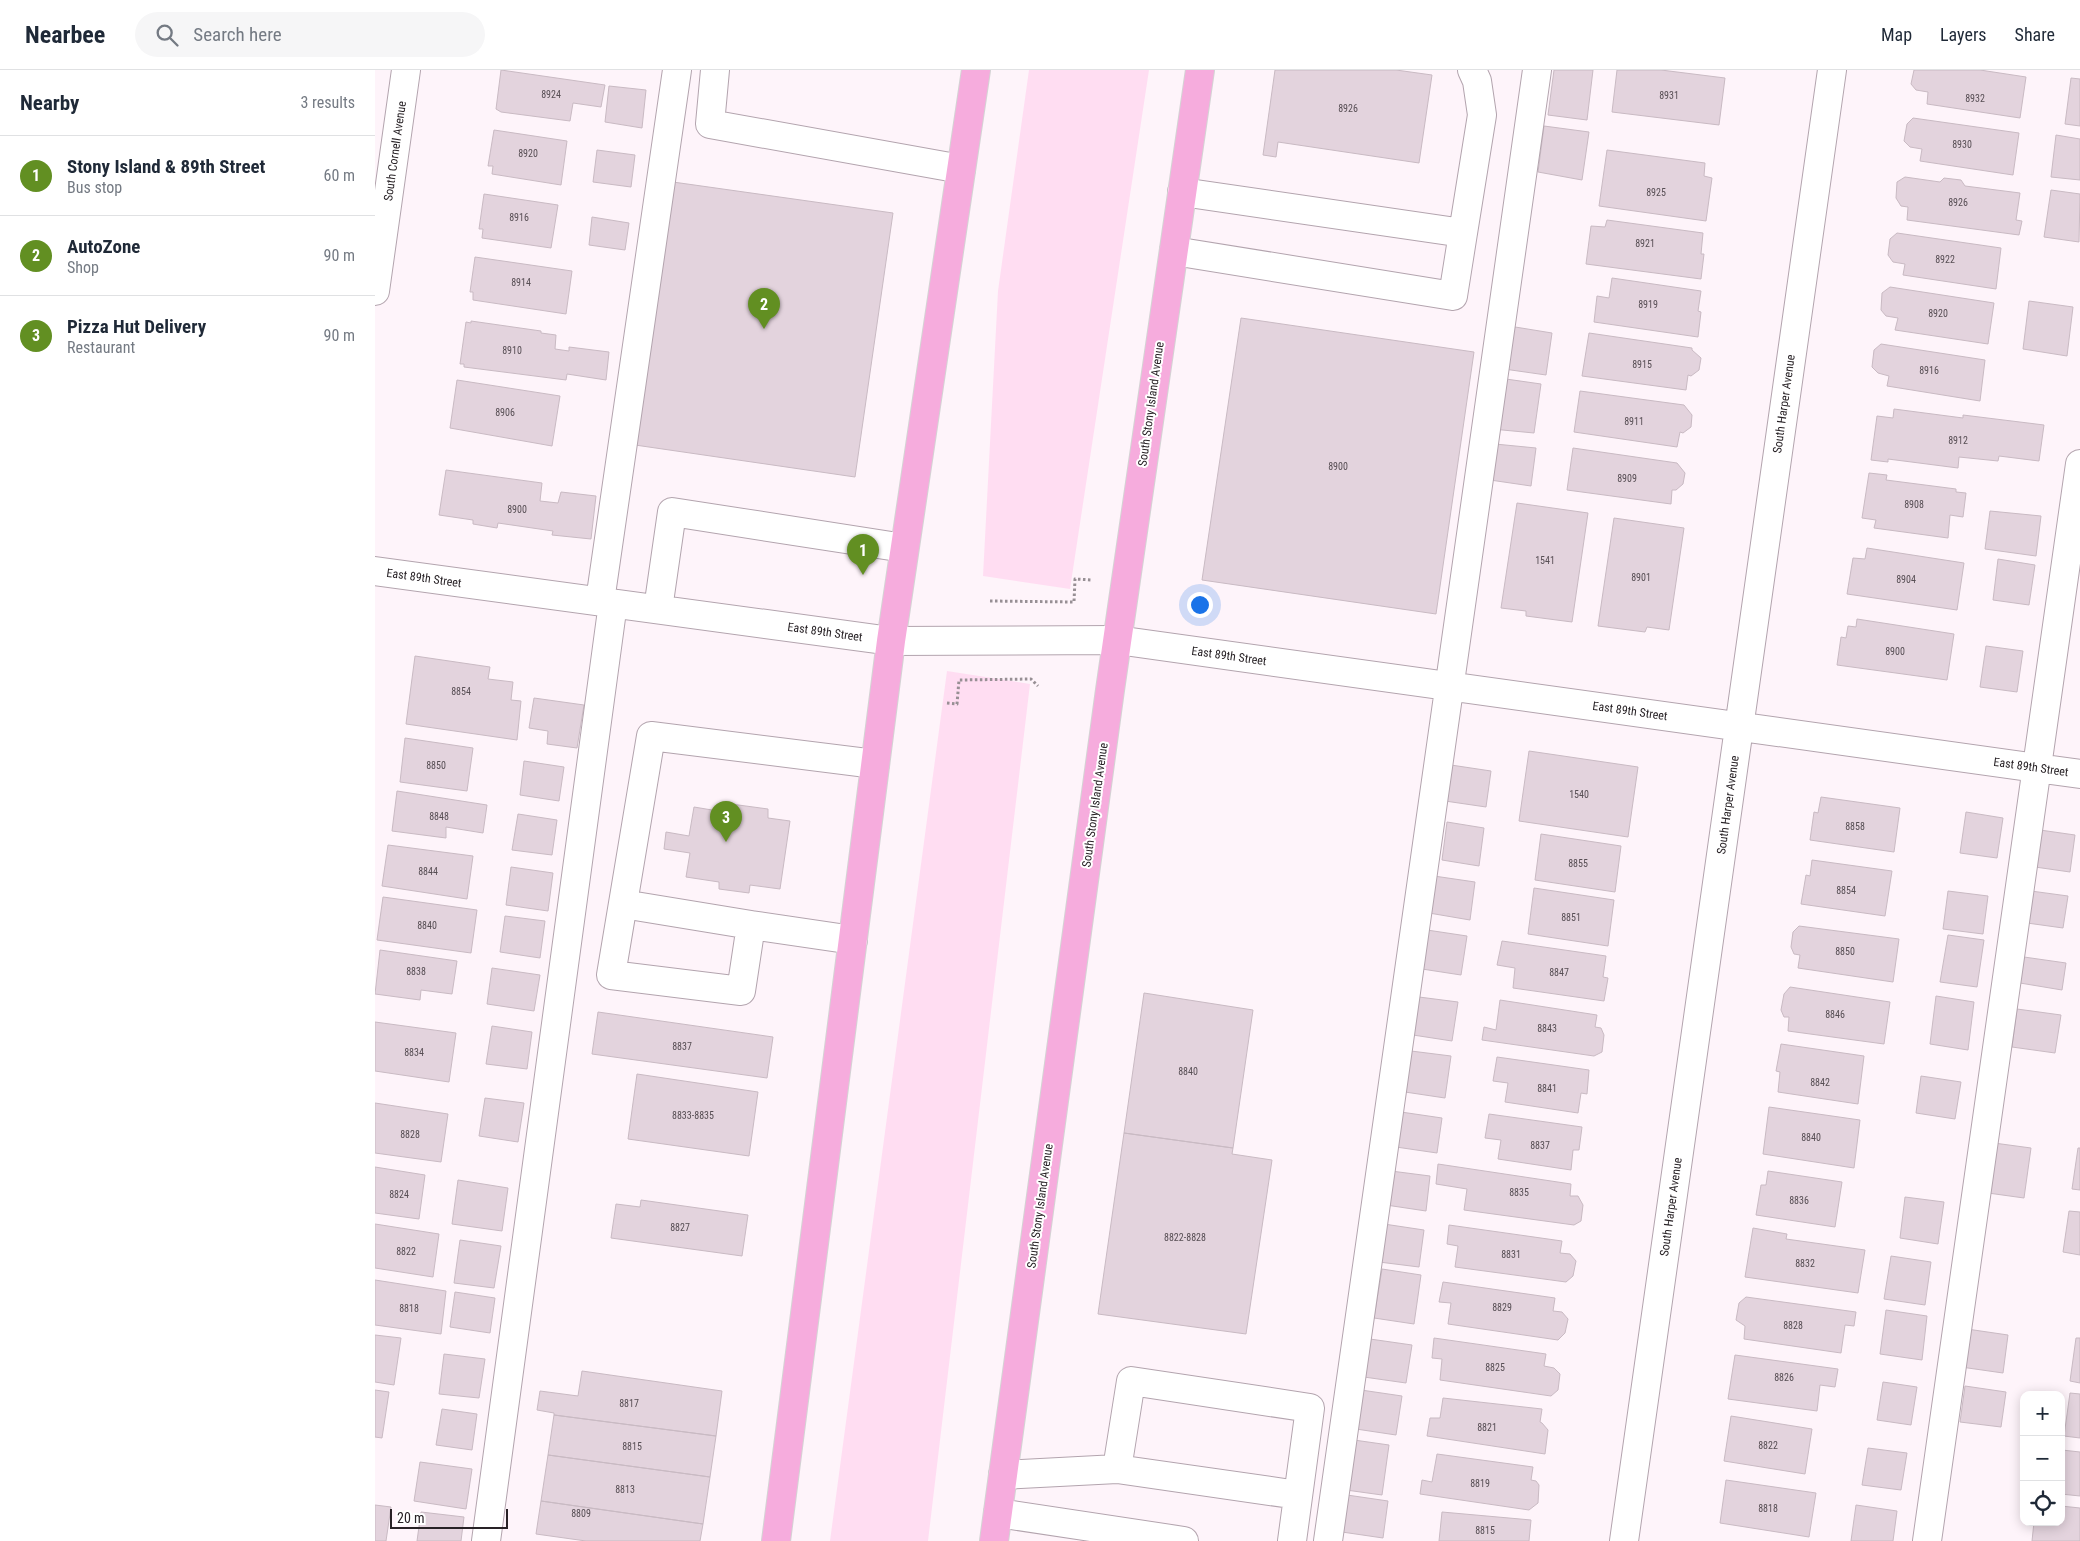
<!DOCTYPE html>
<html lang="en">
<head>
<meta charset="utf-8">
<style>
	:root { --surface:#fff; --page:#f6f6f7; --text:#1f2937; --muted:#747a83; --line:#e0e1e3; --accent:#628f22 }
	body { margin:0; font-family:"Roboto Condensed",sans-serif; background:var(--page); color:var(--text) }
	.controls { position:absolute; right:15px; bottom:15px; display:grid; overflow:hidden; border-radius:10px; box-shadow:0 2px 12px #0003 }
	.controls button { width:45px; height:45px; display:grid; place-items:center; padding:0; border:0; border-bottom:1px solid var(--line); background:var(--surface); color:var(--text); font:25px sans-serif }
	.scale { position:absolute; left:15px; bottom:12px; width:118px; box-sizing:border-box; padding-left:5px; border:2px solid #282226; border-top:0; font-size:14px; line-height:18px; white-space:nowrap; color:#282226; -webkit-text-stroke:4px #fff; paint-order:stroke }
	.you { position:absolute; left:824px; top:534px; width:18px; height:18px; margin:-12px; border:4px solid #fff; border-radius:50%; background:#1a73e8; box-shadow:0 0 0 8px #1a73e833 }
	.badge { display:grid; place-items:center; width:32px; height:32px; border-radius:50%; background:var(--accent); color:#fff; font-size:16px; font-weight:700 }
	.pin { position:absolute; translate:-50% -41px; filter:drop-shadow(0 1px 2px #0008) }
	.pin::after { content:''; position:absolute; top:26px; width:18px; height:15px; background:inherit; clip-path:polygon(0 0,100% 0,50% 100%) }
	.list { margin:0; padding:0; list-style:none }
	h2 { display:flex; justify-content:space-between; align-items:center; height:65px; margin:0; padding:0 20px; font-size:21px }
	h2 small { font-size:16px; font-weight:400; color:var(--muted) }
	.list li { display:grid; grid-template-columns:32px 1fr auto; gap:15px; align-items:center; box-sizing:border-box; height:80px; padding:0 20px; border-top:1px solid var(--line) }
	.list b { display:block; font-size:19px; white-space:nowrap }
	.list p { margin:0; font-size:16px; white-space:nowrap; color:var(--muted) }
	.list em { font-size:16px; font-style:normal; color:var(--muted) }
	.icon { flex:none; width:28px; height:28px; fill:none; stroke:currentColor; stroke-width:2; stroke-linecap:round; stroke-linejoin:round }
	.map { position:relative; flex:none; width:1705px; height:1471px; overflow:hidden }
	header { display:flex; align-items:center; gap:30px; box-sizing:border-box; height:70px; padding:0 25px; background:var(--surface); border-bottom:1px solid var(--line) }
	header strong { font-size:24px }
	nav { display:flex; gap:28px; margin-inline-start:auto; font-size:18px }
	.search { width:350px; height:45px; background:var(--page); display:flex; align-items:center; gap:12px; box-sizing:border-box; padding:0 18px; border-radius:28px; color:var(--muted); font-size:19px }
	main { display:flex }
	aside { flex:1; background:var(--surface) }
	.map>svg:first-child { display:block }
	.green { fill:#ffddf2 }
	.building { fill:#e3d3dd; stroke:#c9bac3 }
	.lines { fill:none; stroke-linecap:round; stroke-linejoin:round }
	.minor-casing { stroke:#b3a4ae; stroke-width:30 }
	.highway-casing { stroke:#d4d3d4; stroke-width:30 }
	.path { stroke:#978f94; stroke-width:3; stroke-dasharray:2.5 2.5; stroke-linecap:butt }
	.minor { stroke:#fff; stroke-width:28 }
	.highway { stroke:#f6acdd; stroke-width:28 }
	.labels { text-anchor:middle; stroke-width:4; stroke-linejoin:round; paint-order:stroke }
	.number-label { font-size:10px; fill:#574e54 }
	.street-label { font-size:12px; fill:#282226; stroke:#fff }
</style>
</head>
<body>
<header>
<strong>Nearbee</strong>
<div class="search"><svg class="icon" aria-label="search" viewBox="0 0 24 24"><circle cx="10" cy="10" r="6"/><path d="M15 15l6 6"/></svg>Search here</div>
<nav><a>Map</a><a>Layers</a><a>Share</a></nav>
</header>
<main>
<aside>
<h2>Nearby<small>3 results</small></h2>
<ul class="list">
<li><span class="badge">1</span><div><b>Stony Island &amp; 89th Street</b><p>Bus stop</p></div><em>60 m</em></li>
<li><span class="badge">2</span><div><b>AutoZone</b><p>Shop</p></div><em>90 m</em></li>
<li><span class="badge">3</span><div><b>Pizza Hut Delivery</b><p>Restaurant</p></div><em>90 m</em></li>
</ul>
</aside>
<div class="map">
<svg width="1705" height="1471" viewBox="0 0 1705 1471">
	<rect width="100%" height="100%" fill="#fef4fa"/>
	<path class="green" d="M654,0h120l-79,519 -87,-13 15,-285z
		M572,601l83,13 -102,857h-98z"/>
	<path class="building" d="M126,0l104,15 -4,22 -28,-4 -3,18 -69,-9 -5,-3z
		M900,0h121l36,5 -13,88 -141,-21 -2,15 -13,-2z
		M1179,0h39l-6,50 -39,-5z
		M1242,0h44l64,8 -6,47 -107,-13z
		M1539,0h66l46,7 -6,41 -93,-14 1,-12 -12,-2 -5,-6z
		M1696,8l9,1v47l-15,-2z
		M234,16l37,4 -4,38 -37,-6z
		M1538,48l106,15 -6,42 -93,-14 2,-12 -12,-2 -6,-6 3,-17z
		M1169,56l45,6 -7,48 -44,-8z
		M119,60l73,11 -6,44 -69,-11 1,-8h-5z
		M1681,65l24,4v41l-29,-3z
		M222,80l38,5 -4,32 -38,-5z
		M1232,80l98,13 -1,13 8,2 -6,43 -107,-15z
		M1530,107l35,5 4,-4 17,2 4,6 55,7 -4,27 6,1 -3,14 -112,-15 1,-13 -7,-1 -5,-8 1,-16z
		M298,112l220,31 -38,264 -220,-32z
		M1676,120l29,4 -1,48 -35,-5z
		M109,124l74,11 -7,43 -69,-10 1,-9h-4z
		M217,147l37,6 -4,27 -36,-5z
		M1232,150l96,13 -2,21h3l-3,25 -115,-15 5,-38 14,1z
		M1522,163l104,15 -5,41 -93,-14 2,-11 -12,-2 -5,-7 2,-16z
		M100,187l97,14 -6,43 -93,-14v-8h-3z
		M1237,208l89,13 -3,20 3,1 -3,25 -104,-15 3,-26 12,2z
		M1515,217l104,16 -6,41 -93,-14 3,-12 -12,-2 -5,-6 1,-17z
		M1654,231l44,6 -6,49 -44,-7z
		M866,248l233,34 -38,262 -234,-34z
		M96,251l70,10v2l15,2 -1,14 14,2v-4l40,5 -3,28 -39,-6 -1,6 -102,-13v-3h-4l6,-42 5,1z
		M1134,256l43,7 -6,42 -42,-6z
		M1214,263l103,15v2l9,8 -2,12 -8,6 -3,-1 -2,15 -104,-14z
		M1506,274l104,16 -5,41 -93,-15 2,-10 -11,-3 -6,-6 2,-17z
		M1124,308l42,6 -7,49 -42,-4z
		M82,310l103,16 -8,50 -102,-18z
		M1205,321l104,14 8,10 -1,12 -8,6 -3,-1 -3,15 -103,-15z
		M1519,339l69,9v-3l81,10 -5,36 -40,-5 -1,5 -39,-4 -1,11 -70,-9v3l-17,-2 6,-44 16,2z
		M1120,374l41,4 -5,38 -41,-6z
		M1198,378l104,15 8,10 -2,11 -7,6h-4l-1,14 -104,-14z
		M71,400l96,13 -2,18 18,2 3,-11 35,4 -5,43 -39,-4 1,-4 -55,-8 -1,5 -24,-4v-4l-34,-5z
		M1494,403l18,2 -1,5 70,9v3l10,1 -3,24 -13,-2 -2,23 -74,-10 2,-8 -14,-2z
		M1142,433l71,10 -16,109 -46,-6v-5l-25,-3z
		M1615,441l51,5 -5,40 -51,-7z
		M1239,448l70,10 -15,102 -22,-3 -2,5 -47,-6z
		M1492,478l97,15 -7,47 -110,-16 6,-36 12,1z
		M1623,489l37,6 -6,40 -36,-5z
		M1482,549l97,15 -7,46 -110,-15 4,-28 5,1 2,-12 8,1z
		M1611,576l37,5 -6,41 -37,-5z
		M40,586l75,11 -2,12 25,3 -2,18 10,1 -4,39 -111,-16z
		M159,628l50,7 -7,43 -30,-4 1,-13 -19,-3z
		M30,668l68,10 -6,43 -67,-9z
		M1154,681l109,16 -10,70 -109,-16z
		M149,691l40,6 -5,34 -39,-6z
		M1076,695l40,6 -5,36 -41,-6z
		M22,721l90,14 -4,28 -37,-6v11l-54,-7z
		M1446,727l79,11 -6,44 -84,-12 4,-28 4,1z
		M356,734l37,5v9l22,3 -10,68 -30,-4 -1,8 -30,-4v-7l-33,-5 4,-24 -26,-4 2,-17 23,4 5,-29 36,6z
		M1591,742l37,6 -6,40 -37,-5z
		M143,744l39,6 -5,35 -40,-5z
		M1072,752l37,6 -5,38 -37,-6z
		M1665,760l35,5 -5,37 -35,-5z
		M1166,764l80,12 -6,46 -80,-12z
		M13,775l85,11 -6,43 -85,-13z
		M1437,790l80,11 -7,45 -84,-12 5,-29 4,1z
		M136,797l42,6 -5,38 -42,-6z
		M1059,806l41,6 -5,38 -41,-7z
		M1159,818l80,12 -6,46 -80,-12z
		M1573,821l40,5 -5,38 -40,-5z
		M1656,821l37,5 -5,32 -36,-5z
		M8,827l94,13 -6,43 -94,-13z
		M130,846l40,5 -5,37 -40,-6z
		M1424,856l100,13 -6,43 -95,-14 2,-13 -6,-1 -3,-7 2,-15z
		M1052,860l40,6 -6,39 -39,-6z
		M1573,865l36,5 -7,47 -37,-5z
		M1127,871l104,15 -3,21 5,1 -4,23 -91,-13 2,-20 -18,-3z
		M5,880l77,11 -5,33 -31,-4 -1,10 -45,-6z
		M1649,887l42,6 -4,27 -42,-7z
		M117,898l48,7 -6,36 -47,-7z
		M1415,917l100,15 -6,42 -96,-13 1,-14h-5l-3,-7 3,-16z
		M769,923l109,17 -20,138 -109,-15z
		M1561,926l38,6 -6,48 -38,-6z
		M1044,927l39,5 -6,39 -39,-6z
		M1125,930l97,15 -2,12 6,1 3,7 -2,17 -8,4 -112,-16 2,-13 12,3z
		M1642,939l44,6 -6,38 -43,-6z
		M223,942l175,25 -6,41 -175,-24z
		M0,952l81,11 -7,49 -74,-11z
		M117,956l40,6 -5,37 -41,-5z
		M1406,974l83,12 -6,48 -80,-12 2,-20 -4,-1z
		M1036,981l40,5 -6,42 -40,-6z
		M1122,987l92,13 -2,24 -6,-1 -3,20 -73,-11 3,-19 -15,-2z
		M262,1004l121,18 -9,64 -121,-17z
		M1546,1006l40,6 -6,37 -39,-6z
		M110,1028l39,5 -6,39 -39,-6z
		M0,1033l73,11 -7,48 -66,-9z
		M1394,1037l91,13 -6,48 -91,-14z
		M1026,1042l41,6 -5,35 -41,-6z
		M1114,1044l93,13 -3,23h-6l-2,20 -73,-11 3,-19 -16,-2z
		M749,1063l109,15 -1,6 40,6 -26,174 -148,-20z
		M1619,1073l37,5 -7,50 -36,-5z
		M1703,1078h2v42l-8,-1z
		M1063,1094l133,20 -1,12h8l5,9 -2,16 -7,4 -110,-15 3,-21 -31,-5z
		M0,1097l50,8 -6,44 -44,-6z
		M1016,1101l39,5 -4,35 -40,-6z
		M1393,1101l74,11 -7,45 -79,-12 5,-30h5z
		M83,1110l50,8 -6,43 -50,-7z
		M1530,1127l39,5 -6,42 -38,-6z
		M266,1130l107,15 -6,41 -131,-18 5,-34 24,3z
		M1694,1141l11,1v43l-17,-3z
		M0,1154l64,10 -6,43 -58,-9z
		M1009,1154l40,6 -5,37 -40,-5z
		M1074,1155l113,16 -2,12 10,1 6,7 -3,15 -7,6 -111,-15 3,-21 -11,-2z
		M1378,1158l34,6 -1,5 79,11 -7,43 -113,-16z
		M85,1170l41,6 -7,42 -40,-5z
		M1516,1186l40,6 -6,43 -41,-6z
		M1007,1199l39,6 -7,49 -40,-6z
		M0,1210l71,11 -5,43 -66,-9z
		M1068,1212l112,16 -2,13 9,1 6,7 -3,14 -7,7 -110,-16 3,-21 -12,-1z
		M80,1222l40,6 -5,35 -40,-6z
		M1371,1227l110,15 -2,14 -9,-1 -4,28 -97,-14 1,-13 -9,-6 3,-17z
		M1511,1240l41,6 -5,44 -42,-6z
		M1592,1259l41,6 -5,38 -42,-6z
		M0,1265l26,3 -7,47 -19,-3z
		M1059,1268l112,16 -2,12 10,2 6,6 -2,16 -7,6 -111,-16 2,-21 -10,-1z
		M1701,1268h4v45l-10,-2z
		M995,1269l42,6 -6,38 -42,-6z
		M69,1284l41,5 -6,39 -40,-4z
		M1360,1285l103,14 -3,18 -15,-2 -3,26 -89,-12z
		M207,1301l140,20 -6,45 -162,-21v-2l-17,-3 3,-19 38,5z
		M1508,1312l34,5 -6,38 -34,-5z
		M1590,1316l41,6 -5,35 -41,-5z
		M0,1320l14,2 -7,46 -7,-1z
		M986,1320l41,6 -6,39 -40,-6z
		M1695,1323l10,1v44l-16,-2z
		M1068,1328l99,11 -2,13 2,1 6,7 -3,24 -118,-18 3,-18h10z
		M67,1339l35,5 -5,36 -36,-5z
		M179,1345l162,21 -6,41 -162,-22z
		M1356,1346l81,13 -7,45 -81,-13z
		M979,1370l35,5 -7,50 -36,-5z
		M1493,1378l39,5 -6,37 -39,-5z
		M1687,1380l18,2v44l-19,-2z
		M1062,1384l96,13 -2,13 5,1 3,4 -1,18 -9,7 -109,-16 2,-14 10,2z
		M173,1385l162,22 -7,47 -162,-23z
		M45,1392l52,7 -6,40 -52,-8z
		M1351,1410l90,13 -7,44 -89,-14z
		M972,1425l41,6 -5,37 -41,-6z
		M166,1431l162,23 -3,17h-114l-50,-7z
		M0,1435l16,2 -5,34h-11z
		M1481,1435l41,6 -4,30h-42z
		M1686,1436l19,2v33h-48l2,-19h27z
		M46,1442l43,5 -3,24h-44z
		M1067,1442l89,8 -2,21h-90z"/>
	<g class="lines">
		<defs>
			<path id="minor" d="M340,0l-5,54 251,45
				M1088,163l19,-118 -5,-34 -5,-11
				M799,181l279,45 10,-63 -281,-41
				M0,221l31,-221
				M0,501l516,70 226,-1 963,134
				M225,531l77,-531
				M283,539l14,-97 232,36
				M248,834l128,21
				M478,870l-102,-15 -10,66 -130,-16 40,-239 224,28
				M742,1399l181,26
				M628,1405l114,-6 14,-88 179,27 -18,133
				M623,1443l186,28
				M111,1471l127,-938
				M953,1471l209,-1471
				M1249,1471l208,-1471
				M1552,1471l153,-1077"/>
			<path id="highway" d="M401,1471l115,-900 85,-571
				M619,1471l116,-851 90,-620"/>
		</defs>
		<use href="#minor" class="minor-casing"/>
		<use href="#highway" class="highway-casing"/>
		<path class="path" d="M615,531l84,1 1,-23 17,1
			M572,633l10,1 2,-24 72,-1 7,7"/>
		<use href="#minor" class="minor"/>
		<use href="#highway" class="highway"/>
	</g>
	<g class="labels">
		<g class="number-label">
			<text x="176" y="28">8924</text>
			<text x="1294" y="29">8931</text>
			<text x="1600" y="32">8932</text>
			<text x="973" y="42">8926</text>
			<text x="1587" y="78">8930</text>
			<text x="153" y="87">8920</text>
			<text x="1281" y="126">8925</text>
			<text x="1583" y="136">8926</text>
			<text x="144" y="151">8916</text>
			<text x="1270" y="177">8921</text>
			<text x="1570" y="193">8922</text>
			<text x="146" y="216">8914</text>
			<text x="1273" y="238">8919</text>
			<text x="1563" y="247">8920</text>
			<text x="137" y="284">8910</text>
			<text x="1267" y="298">8915</text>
			<text x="1554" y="304">8916</text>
			<text x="130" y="346">8906</text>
			<text x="1259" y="355">8911</text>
			<text x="1583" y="374">8912</text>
			<text x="963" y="400">8900</text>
			<text x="1252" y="412">8909</text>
			<text x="1539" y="438">8908</text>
			<text x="142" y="443">8900</text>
			<text x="1170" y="494">1541</text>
			<text x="1266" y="511">8901</text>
			<text x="1531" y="513">8904</text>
			<text x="1520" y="585">8900</text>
			<text x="86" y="625">8854</text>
			<text x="61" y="699">8850</text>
			<text x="1204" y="728">1540</text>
			<text x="64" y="750">8848</text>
			<text x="1480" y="760">8858</text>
			<text x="1203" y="797">8855</text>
			<text x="53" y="805">8844</text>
			<text x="1471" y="824">8854</text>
			<text x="1196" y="851">8851</text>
			<text x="52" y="859">8840</text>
			<text x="1470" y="885">8850</text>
			<text x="41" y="905">8838</text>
			<text x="1184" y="906">8847</text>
			<text x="1460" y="948">8846</text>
			<text x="1172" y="962">8843</text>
			<text x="307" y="980">8837</text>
			<text x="39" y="986">8834</text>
			<text x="813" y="1005">8840</text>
			<text x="1445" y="1016">8842</text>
			<text x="1172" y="1022">8841</text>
			<text x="318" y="1049">8833-8835</text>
			<text x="35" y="1068">8828</text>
			<text x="1436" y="1071">8840</text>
			<text x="1165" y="1079">8837</text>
			<text x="1144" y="1126">8835</text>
			<text x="24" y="1128">8824</text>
			<text x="1424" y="1134">8836</text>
			<text x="305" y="1161">8827</text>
			<text x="810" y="1171">8822-8828</text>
			<text x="31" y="1185">8822</text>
			<text x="1136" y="1188">8831</text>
			<text x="1430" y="1197">8832</text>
			<text x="1127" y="1241">8829</text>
			<text x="34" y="1242">8818</text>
			<text x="1418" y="1259">8828</text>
			<text x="1120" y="1301">8825</text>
			<text x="1409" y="1311">8826</text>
			<text x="254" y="1337">8817</text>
			<text x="1112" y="1361">8821</text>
			<text x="1393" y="1379">8822</text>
			<text x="257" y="1380">8815</text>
			<text x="1105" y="1417">8819</text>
			<text x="250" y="1423">8813</text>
			<text x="1393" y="1442">8818</text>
			<text x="206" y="1447">8809</text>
			<text x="1110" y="1464">8815</text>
		</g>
		<g class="street-label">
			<text transform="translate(20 81) rotate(-82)" y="4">South Cornell Avenue</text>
			<text transform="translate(776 334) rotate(-82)" y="4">South Stony Island Avenue</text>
			<text transform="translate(1409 334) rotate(-82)" y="4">South Harper Avenue</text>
			<text transform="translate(49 508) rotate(8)" y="4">East 89th Street</text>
			<text transform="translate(450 562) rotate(8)" y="4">East 89th Street</text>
			<text transform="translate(854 586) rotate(8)" y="4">East 89th Street</text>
			<text transform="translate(1255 641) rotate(8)" y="4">East 89th Street</text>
			<text transform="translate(1656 697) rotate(8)" y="4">East 89th Street</text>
			<text transform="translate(720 735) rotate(-82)" y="4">South Stony Island Avenue</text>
			<text transform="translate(1353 735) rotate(-82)" y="4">South Harper Avenue</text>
			<text transform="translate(665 1136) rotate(-82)" y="4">South Stony Island Avenue</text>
			<text transform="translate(1296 1137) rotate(-82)" y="4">South Harper Avenue</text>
		</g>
	</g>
</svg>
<div class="controls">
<button>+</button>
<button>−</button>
<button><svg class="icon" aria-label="locate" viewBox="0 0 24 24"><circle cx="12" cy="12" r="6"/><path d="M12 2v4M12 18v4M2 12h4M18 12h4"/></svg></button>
</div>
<div class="scale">20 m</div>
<div class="you"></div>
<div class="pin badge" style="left:488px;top:505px">1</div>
<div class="pin badge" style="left:389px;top:259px">2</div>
<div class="pin badge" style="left:351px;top:772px">3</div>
</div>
</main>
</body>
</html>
